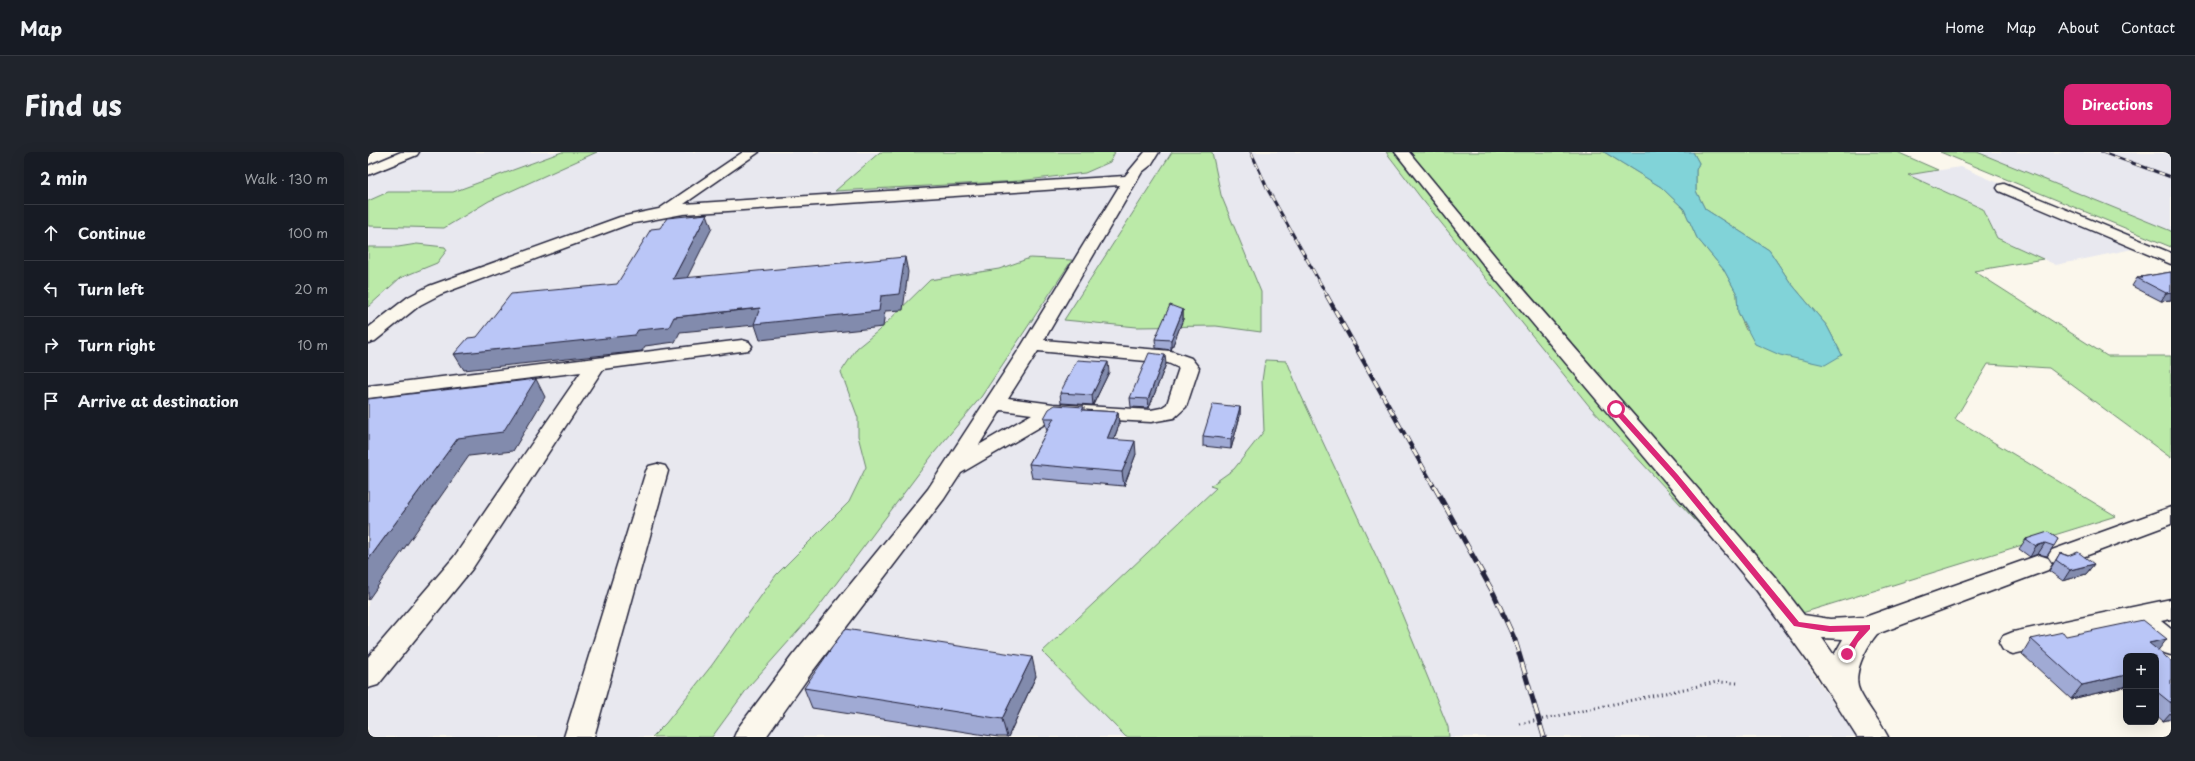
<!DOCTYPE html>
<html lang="en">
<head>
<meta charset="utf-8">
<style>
	:root { --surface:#171b24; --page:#20242c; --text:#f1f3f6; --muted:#9ea1a6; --line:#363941; --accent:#db2777 }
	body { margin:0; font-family:"Playpen Sans",sans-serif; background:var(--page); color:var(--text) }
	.controls { position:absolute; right:12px; bottom:12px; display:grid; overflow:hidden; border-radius:8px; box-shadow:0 4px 16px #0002 }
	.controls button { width:36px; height:36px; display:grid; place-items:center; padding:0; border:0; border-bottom:1px solid var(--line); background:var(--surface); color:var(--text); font:20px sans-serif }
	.stop { position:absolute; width:12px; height:12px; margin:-9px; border:3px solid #db2777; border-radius:50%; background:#fff }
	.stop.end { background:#db2777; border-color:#fff; box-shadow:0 1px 4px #0008 }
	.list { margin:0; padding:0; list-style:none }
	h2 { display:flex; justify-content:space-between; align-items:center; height:52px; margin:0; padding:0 16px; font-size:17px }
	h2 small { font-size:13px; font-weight:400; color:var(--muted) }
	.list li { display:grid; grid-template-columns:26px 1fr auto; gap:12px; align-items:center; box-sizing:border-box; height:56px; padding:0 16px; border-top:1px solid var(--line) }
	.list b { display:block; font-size:15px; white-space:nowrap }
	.list em { font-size:13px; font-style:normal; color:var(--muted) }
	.icon { flex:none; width:22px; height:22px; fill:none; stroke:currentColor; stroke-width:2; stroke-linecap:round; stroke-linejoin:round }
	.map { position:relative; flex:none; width:1803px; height:585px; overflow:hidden; border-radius:8px }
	header { display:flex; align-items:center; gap:24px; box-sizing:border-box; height:56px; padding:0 20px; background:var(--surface); border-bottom:1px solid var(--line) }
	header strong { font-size:19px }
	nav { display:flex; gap:22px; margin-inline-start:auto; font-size:14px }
	.intro { display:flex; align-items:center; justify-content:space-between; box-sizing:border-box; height:96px; padding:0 24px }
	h1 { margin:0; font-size:28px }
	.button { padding:10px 18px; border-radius:8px; background:var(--accent); color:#fff; font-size:14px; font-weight:700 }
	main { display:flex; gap:24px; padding:0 24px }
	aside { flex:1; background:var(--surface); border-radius:8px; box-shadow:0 4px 16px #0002 }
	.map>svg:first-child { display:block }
	.built { fill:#e8e8ef }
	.green { fill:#bbeaa8; stroke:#6e8672 }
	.water { fill:#81d3d8; stroke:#5b8c99 }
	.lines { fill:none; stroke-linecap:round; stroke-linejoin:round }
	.minor-casing { stroke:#22223b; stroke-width:3 }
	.path { stroke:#22223b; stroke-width:3; stroke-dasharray:1 3.5; stroke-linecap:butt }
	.minor { fill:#fbf7ec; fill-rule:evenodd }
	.rail-far2-casing { stroke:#22223b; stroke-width:3 }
	.rail-far1-casing { stroke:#22223b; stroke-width:4.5 }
	.rail-casing { stroke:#22223b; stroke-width:5 }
	.rail-far2 { stroke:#fbf7ec; stroke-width:2; stroke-dasharray:6; stroke-linecap:butt }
	.rail-far1 { stroke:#fbf7ec; stroke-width:3; stroke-dasharray:8; stroke-linecap:butt }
	.rail { stroke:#fbf7ec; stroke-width:3.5; stroke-dasharray:11; stroke-linecap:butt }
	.wall { fill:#a0aad4; stroke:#22223b }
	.shaded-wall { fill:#828bad; stroke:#22223b }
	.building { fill:#bac6f7; stroke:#22223b }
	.route { fill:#db2777 }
</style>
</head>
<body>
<header>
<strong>Map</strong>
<nav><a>Home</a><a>Map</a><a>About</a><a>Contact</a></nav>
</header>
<div class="intro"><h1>Find us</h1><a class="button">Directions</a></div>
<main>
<aside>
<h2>2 min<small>Walk · 130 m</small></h2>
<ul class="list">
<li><svg class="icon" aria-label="ahead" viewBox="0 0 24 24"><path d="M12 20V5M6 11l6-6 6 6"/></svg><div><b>Continue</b></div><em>100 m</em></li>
<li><svg class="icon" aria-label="left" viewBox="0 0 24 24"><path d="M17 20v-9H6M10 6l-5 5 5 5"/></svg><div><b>Turn left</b></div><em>20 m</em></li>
<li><svg class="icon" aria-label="right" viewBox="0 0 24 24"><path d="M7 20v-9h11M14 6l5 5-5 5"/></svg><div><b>Turn right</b></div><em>10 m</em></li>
<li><svg class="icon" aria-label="arrive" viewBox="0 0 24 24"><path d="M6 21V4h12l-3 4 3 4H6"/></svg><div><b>Arrive at destination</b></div></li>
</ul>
</aside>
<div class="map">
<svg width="1803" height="585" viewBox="0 0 1803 585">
	<rect width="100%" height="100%" fill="#fbf7ec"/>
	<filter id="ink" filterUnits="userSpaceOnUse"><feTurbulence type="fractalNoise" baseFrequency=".025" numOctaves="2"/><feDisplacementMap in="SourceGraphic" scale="8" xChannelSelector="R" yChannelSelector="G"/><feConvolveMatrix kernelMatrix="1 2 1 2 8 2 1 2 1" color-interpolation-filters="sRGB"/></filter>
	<g filter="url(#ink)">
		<path class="built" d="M40,0h978l35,46 36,44 329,376 -9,2 79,117h-1488v-567z
			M1609,0l194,1v78z
			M1593,15l186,79 -91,19 -59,-27 -14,-29 -75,-34z"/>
		<path class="green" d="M194,0h35l-108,49 -45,27 -76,-2v-25l20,-9h65z
			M512,0h235l-5,10 -25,11 -66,8 -184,10z
			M804,0h40l9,43 40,97v40l-45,-6 -79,1 -73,-7z
			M1018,0h218l57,35 23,22 13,29 27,32 13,24 1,18 8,18 96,25 -15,-29 -37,-44 -21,-32 -64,-41 -9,-18v-21l3,-7 -6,-11h204l41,18 -30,5 75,34 14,29 46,21 -69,12 133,85h64v102l-122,-90 -61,-4 -33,55 161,97 -330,102 -196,-211 -169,-209z
			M1572,0h37l194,79v16z
			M49,92l28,3 2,3 -10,13 -37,15 -32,29v-60h30z
			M662,106l42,2 -91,137 -47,56 -120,160 -64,72 -38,52h-60l14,-14 46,-58 64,-90 73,-73 17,-35 -8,-31v-18l-17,-46 16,-24 21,-17 52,-51 69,-11z
			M897,208l22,1 12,30 93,199 56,137 1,10h-323l-84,-85 174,-164 -6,-2 24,-17 30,-38 -2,-50z"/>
		<path class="water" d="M1236,0h89l6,11 -3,7v21l9,18 64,41 21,32 37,44 15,29 -17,10 -45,-10 -25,-11 -17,-32 -1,-18 -13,-24 -27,-32 -13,-29 -23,-22z"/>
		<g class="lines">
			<defs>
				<path id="minor" d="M33,0h18l-2,3 -49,20v-9z
					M375,0h16l-75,52 441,-28 20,-24h14l-8,13 -9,7 -98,168 127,11 20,7 8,10 -13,39 -12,11 -23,4 -94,-5 -96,56 -17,26 -132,173 -46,65h-32l4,-9 54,-72 136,-167 94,-144 98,-160 -437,29 -54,10 -188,70 -21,11 -45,36 -7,2v-15l40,-31 21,-11 191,-69 39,-8zM670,199l130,12 11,5 -12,36 -6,4 -10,2 -98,-6 -45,-6zM633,258l31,4 -53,31z
					M1027,0h14l90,109 276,316 29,38 26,4 35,-2 174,-62 9,3 4,6 -4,6 -171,64c-11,13 -26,41 -17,58 8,16 20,29 28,45h-31l-40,-63 -60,-83 -270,-322zM1454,486l21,1 -9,16z
					M1636,32l167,69v11l-172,-73 -2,-3 2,-3z
					M374,188l7,2 3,4 -3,4 -146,19 -131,200 -94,116 -10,3v-31l86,-100 127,-185 -213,26v-12z
					M289,312l8,2 3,5 -74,266h-30l82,-266 3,-5z
					M1803,355v17l-110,41 -9,-3 -4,-6 4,-6z
					M1803,447v20l-10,2 10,8v26l-10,-3 -28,-25 -120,27 -10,-4 -4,-7 4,-7 10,-4z"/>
			</defs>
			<use href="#minor" class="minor-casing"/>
			<path class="path" d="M1152,572l197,-42 21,1"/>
			<use href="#minor" class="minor"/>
			<defs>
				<path id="rail-far2" d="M883,0l17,38 60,107
					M1734,0l69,25"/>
				<path id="rail-far1" d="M959,144l107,191"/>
				<path id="rail" d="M1066,334l60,108 21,46 29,97"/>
			</defs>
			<use href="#rail-far2" class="rail-far2-casing"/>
			<use href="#rail-far1" class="rail-far1-casing"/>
			<use href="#rail" class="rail-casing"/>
			<use href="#rail-far2" class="rail-far2"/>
			<use href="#rail-far1" class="rail-far1"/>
			<use href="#rail" class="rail"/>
		</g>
		<path class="wall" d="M1803,120v28l-10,1 -29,-15 5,-8h3l1,-1z
			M815,158v9l-12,31 -15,-2 -1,-9z
			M798,212l-17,44 -18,-1 -1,-9z
			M741,220l-16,33 -32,-2 -1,-10z
			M716,255v3l34,2 1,13 -5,14 22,15 -12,32 -92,-8 -3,-14 18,-33 -3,-13z
			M872,255v9l-9,33 -28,-3v-10z
			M1658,387h32l-11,17 -9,-2 -8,3 -11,-8z
			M1692,401l34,11 -8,10 -23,7 -14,-10z
			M1663,487l127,12 13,10v58l-8,2 -7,-6v-59h-30v33l-2,-2 -53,12 -49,-45z
			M668,524l-28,61h-10l-186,-29 -8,-20z"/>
		<path class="shaded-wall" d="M339,62l5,14 -33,66 -6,-15z
			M537,105l3,15 -5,38 -18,1 -2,16 -123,13 -5,-15 -75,7 -5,10 -30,4 -3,5 -178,19 -10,-16 184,-24 36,-13 207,-21z
			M1803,140v8l-10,1 5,-8z
			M815,158v9l-12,31v-10z
			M797,203l1,9 -17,44 -1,-9z
			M740,210l1,10 -16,33 -1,-10z
			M168,227l9,18 -32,54 -44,5 -101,144v-40l90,-122z
			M872,255v9l-9,33v-10z
			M750,260l1,13 -10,27 -2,-13z
			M767,289l1,13 -12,32 -2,-14z
			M1677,391l-7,11 -8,3 6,-11z
			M1726,412l-8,10 -23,7 7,-11z
			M1799,487l-11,14 -7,-10z
			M664,505l4,19 -28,61h-1l-5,-18z
			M1758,523v10l-2,2 -53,12 11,-14z
			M1803,560v7l-8,2z"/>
		<path class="building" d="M339,62l-34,65 232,-22 -6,37 -18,2 -2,15 -125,13 6,-16 -86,9 -5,10 -31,3 -3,5 -181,19 14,-16 9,-1 34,-43 106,-10 34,-55 9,-1 7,-10z
			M1803,120v20l-5,1 -29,-15h6l-2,-1z
			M802,153l13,5 -12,30 -16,-1z
			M781,201l16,2 -17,44 -18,-1z
			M709,208l31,2 -16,33 -32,-2z
			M168,227l-33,53 -45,6 -90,122v-161z
			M845,252l27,3 -9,32 -28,-3z
			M687,253l29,2 -2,3 36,2 -11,27 28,2 -13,31 -93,-8 25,-46h-10l5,-9z
			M1680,380l10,7 -4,7 -9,-3 -9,3 -10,-7z
			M1710,400l16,12 -24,6 -14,-10 4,-7 8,3z
			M1775,468l24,19 -18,4 22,18v42l-15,-12v-35h-30v19l-44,10 -51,-46 32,-7 3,4z
			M477,477l187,28 -30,62 -198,-31z"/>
	</g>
	<path class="route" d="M1245,256h5l60,67 121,147 31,4 40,-1v4l-12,13 -8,15 -3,1 -4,-4 16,-23 -29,1 -36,-6 -121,-148 -60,-67z"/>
</svg>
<div class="controls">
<button>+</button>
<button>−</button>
</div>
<div class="stop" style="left:1248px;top:257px"></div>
<div class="stop end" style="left:1479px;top:502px"></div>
</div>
</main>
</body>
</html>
